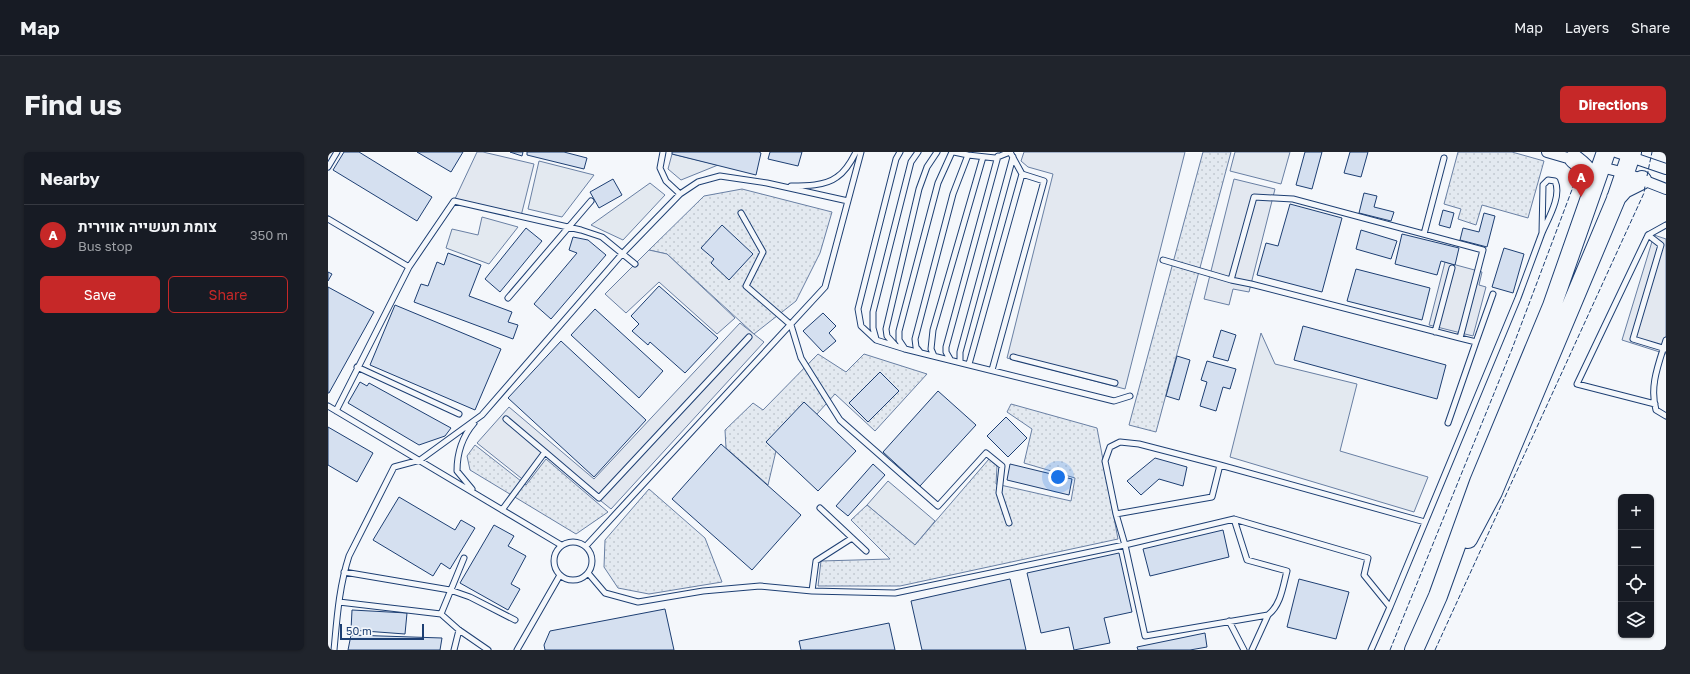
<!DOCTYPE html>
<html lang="en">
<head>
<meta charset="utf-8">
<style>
	:root { --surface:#171b24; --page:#20242c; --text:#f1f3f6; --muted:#9ea1a6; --line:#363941; --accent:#c62828 }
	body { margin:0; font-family:"Golos Text",Heebo,sans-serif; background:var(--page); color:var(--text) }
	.controls { position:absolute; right:12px; bottom:12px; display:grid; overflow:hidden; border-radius:6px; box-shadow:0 1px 3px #0004 }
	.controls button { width:36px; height:36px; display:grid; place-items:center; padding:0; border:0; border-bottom:1px solid var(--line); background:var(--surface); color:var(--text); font:20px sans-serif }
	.scale { position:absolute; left:12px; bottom:10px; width:84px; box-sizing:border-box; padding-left:4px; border:2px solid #1d3f73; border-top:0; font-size:11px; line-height:14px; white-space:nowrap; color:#1d3f73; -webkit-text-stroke:3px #f4f7fb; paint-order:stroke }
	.you { position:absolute; left:730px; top:325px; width:14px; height:14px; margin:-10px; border:3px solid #fff; border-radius:50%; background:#1a73e8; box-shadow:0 0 0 6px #1a73e833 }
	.badge { display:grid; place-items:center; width:26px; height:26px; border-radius:50%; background:var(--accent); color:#fff; font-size:13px; font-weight:700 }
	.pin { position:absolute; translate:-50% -33px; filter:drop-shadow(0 1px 2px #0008) }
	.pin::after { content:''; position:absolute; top:21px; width:14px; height:12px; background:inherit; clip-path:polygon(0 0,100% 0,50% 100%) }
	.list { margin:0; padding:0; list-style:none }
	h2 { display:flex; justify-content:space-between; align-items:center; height:52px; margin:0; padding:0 16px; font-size:17px }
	h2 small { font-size:13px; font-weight:400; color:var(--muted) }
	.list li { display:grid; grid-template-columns:26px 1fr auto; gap:12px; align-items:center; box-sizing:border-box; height:60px; padding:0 16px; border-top:1px solid var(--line) }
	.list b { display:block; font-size:15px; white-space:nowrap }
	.list p { margin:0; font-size:13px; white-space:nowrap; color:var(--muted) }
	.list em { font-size:13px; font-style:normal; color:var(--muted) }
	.actions { display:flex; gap:8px; padding:12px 16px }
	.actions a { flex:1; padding:9px 0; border:1px solid var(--accent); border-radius:6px; text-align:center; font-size:14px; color:var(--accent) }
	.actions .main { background:var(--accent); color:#fff }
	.icon { flex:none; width:22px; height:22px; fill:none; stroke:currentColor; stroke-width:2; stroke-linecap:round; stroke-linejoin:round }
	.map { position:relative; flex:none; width:1338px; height:498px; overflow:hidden; border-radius:6px }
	header { display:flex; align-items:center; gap:24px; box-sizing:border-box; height:56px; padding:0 20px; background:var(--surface); border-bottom:1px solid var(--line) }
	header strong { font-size:19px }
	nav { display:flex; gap:22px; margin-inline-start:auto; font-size:14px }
	.intro { display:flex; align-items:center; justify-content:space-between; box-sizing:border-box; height:96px; padding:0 24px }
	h1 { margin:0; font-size:28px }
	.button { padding:10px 18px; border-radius:6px; background:var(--accent); color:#fff; font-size:14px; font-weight:700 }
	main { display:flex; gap:24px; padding:0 24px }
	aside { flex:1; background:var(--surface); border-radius:6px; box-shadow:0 1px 3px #0004 }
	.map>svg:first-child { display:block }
	.grass { fill:#e3e9f0; stroke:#687fa3 }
	.park { fill:url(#park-dots); stroke:#687fa3 }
	.parking { fill:#e3e8f0; stroke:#687fa3 }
	.building { fill:#d5e0f0; stroke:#1d3f73 }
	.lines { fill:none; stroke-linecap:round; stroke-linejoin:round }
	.lane-casing { stroke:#1d3f73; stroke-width:7 }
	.street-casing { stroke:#1d3f73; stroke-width:12 }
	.highway-casing { stroke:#1d3f73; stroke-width:20 }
	.lane { stroke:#f4f7fb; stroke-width:5 }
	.street { stroke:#f4f7fb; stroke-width:10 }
	.highway { stroke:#f4f7fb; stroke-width:18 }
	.fence { stroke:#1d3f73; stroke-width:1; stroke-dasharray:5 2; stroke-linecap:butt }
</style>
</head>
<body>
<header>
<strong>Map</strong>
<nav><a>Map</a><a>Layers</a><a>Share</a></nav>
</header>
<div class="intro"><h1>Find us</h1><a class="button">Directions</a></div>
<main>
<aside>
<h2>Nearby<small></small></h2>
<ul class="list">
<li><span class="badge">A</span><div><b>צומת תעשייה אווירית</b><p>Bus stop</p></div><em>350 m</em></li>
</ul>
<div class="actions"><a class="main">Save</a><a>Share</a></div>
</aside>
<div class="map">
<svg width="1338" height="498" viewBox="0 0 1338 498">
	<defs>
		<pattern id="park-dots" width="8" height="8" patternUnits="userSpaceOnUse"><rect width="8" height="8" fill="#e3e9f0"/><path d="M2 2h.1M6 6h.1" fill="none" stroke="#c2c9d1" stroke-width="1.8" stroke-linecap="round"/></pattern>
	</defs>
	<rect width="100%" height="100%" fill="#f4f7fb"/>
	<path class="grass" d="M907,0h55l-9,32 -51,-13z
		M344,2l46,11 -37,15 -13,-11z
		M211,9l55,14 -32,42 -34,-8z
		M322,31l15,12 -42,45 -32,-15z
		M154,65l36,10 -29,37 -43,-16 6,-19 26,6z
		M933,181l14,31 82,20 -17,67 88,26 -14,35 -184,-55z
		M560,329l47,40 -20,24 -48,-40z"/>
	<path class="park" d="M875,0h28l-75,280 -27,-7z
		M1130,0h54l32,9 -16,57 -46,-13 -6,20 -18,-6 3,-10 -17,-5z
		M414,37l90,23 -12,41 -24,48 -42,33 -87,-80 -18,-4 55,-54z
		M490,202l28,18 18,-18 63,20 -52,57 -40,-37 -18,20 -51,28 10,9 -8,34 -42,-37 -1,-18 28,-27 10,7z
		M683,252l86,24 21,111 -218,47h-82l3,-25 69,-2 -39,-39 16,-15 48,40 74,-86 8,7 -1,18 75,17 4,-23 -51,-15 8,-34 -25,-17z
		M147,293l51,40 20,-26 62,53 -32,22 -106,-64 -3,-14z
		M321,337l56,49 17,44 -73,12 -31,-6 -14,-21 1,-27z"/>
	<path class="parking" d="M149,0h6l51,12 -13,52 -67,-15z
		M696,0h161l-60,237 -118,-31 46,-184 -25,-7 -7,-6z
		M906,27l41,10 -26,103 -16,-3 -4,16 -25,-6z
		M1326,83l12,4v115l-44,-14z
		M321,98l18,4 68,64 -18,16 -58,-52 -33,31 -21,-19z
		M1117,110l37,10 -3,13 7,2 -13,49 -44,-11z
		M412,171l24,19 -153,167 -66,-53 -19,26 -49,-39 32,-36 85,72z"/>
	<path class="building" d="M16,0h15l73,45 -15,24 -84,-51z
		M89,0h46l-12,20z
		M182,0h13l-1,4z
		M199,0h37l23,6 -3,11 -57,-14z
		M344,0h87l2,1 -5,22 -84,-21z
		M442,0h32l-4,14 -30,-7z
		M977,0h17l-10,37 -16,-4z
		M1022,0h18l-7,25 -17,-4z
		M285,27l9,16 -23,13 -9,-16z
		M1036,41l13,3 -3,11 20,5 -3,9 -32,-8z
		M962,52l52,14 -20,74 -65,-17 9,-32 12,3z
		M1115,58l11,3 -4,15 -11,-3z
		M1156,61l11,3 -8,31 -27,-7 3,-12 16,4z
		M394,73l31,29 -24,26 -18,-17 3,-4 -13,-11z
		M198,76l16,13 -42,51 -15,-13z
		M1033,78l36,11 -6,18 -35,-10z
		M1074,82l57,14 -4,17 -14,-4 -4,14 -42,-11z
		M245,85l15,3 18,15 -55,64 -17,-15 43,-51 -8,-3z
		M1176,96l20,6 -11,39 -21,-6z
		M120,101l33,12 -12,31 43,16 -4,10 10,3 -5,14 -99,-37 7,-18 7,2 9,-24 7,3z
		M1028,117l74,19 -8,32 -75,-19z
		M0,120l4,2 -4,7z
		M331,134l59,52 -33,35 -35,-31 -2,3 -16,-14 7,-7 -8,-8z
		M0,135l46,25 -45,81h-1z
		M67,153l106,44 -26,61 -105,-45z
		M267,157l68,62 -24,27 -68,-63z
		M495,161l13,13 -7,7 7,8 -13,11 -20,-21z
		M975,174l143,39 -9,34 -143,-39z
		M893,178l15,5 -8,26 -15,-4z
		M233,189l85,79 -52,57 -86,-79z
		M849,204l13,4 -11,40 -13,-4z
		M879,209l29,8 -6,20 -7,-2 -7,24 -16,-5 7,-24 -6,-2z
		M552,220l19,19 -31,31 -19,-19z
		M32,230l7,4 2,-3 82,45 -6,8 -26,9 -71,-42z
		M610,239l38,34 -56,61 -37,-34z
		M476,250l52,49 -38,40 -52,-49z
		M678,265l21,21 -19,19 -21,-21z
		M0,275l45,26 -16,29 -29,-17z
		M393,292l80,71 -49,55 -80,-71z
		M827,306l32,9 -4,19 -24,-7 -18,16 -14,-14z
		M545,312l12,11 -37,41 -12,-10z
		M682,312l62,15 -3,16 -62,-15z
		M71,345l56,33 6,-10 14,8 -25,41 -9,-6 -8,13 -60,-36z
		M166,373l20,11 -6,10 18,10 -15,28 9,5 -12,21 -48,-27z
		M895,378l6,27 -79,19 -7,-27z
		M791,401l13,59 -28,6 6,25 -36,7 -5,-23 -28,6 -14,-60z
		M682,427l16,71h-104l-11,-49z
		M971,427l50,13 -13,47 -49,-12z
		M337,457l9,41h-129l-1,-5 6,-14z
		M24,458l55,3 -2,21 -54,-4z
		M561,471l6,27h-94l-2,-9z
		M877,481l2,14 -17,3h-52l-1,-3z
		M23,483l91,3 -2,12h-92z"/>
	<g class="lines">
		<defs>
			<path id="lane" d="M335,0l-3,16 6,13 14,13
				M572,0l-4,7 -38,150 3,17 15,14 29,9 209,52 16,-5
				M626,0l14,3 27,3 15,-6 12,22 -53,190
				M0,15l9,-15
				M463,34c14,0 34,0 46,-9 8,-5 15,-17 19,-25
				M413,61l22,39 -17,34 45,39 10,33 39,62 98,86 48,-53 16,13 -3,27 10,30
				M0,67l81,48 45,-66 127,29 21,7 33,27
				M1096,82l20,-76
				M1320,83l18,-10
				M835,108l68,20
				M180,146l83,-97
				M1107,180l17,-64
				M1132,186l23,-88 -190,-51 -39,-2 -23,83 20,4 209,54 16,4 17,-48
				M548,187l-3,-11v-16l38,-150 7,-10
				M1338,188c-7,23 -17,46 -10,70l10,6
				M567,193l-8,-9 -1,-7 33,-140 8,-22 10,-15
				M577,197l-6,-9v-9l39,-148 14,-31
				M592,200l-4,-5 -1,-8 38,-145 15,-39
				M606,204l-3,-7 2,-19 50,-173
				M685,205l102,26
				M622,207l-4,-7v-5l52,-191
				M632,210v-10l53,-195
				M29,215l102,47
				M664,218l52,-189 -22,-7
				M1327,252l-78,-20 71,-149 13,10 -28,94 33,10
				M0,254l233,139
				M8,259l73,-144
				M1120,271l28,-81
				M217,300l54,46 150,-161
				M892,313l-8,32 -96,17 9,31 20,91 123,-21c13,-10 15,-29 19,-44l-40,-11 -13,-41
				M144,337l-15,-18c0,-18 5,-34 17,-48
				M492,356l46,43
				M174,358l43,-58 -39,-33
				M788,362l-11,-53 5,-14 10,-5 19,2 81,21 205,57
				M226 409a19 19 0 1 1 38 0a19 19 0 1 1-38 0Z
				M258,394l239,-259 36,-135
				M16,420l106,18 20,7 45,23
				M260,421l17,20 33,9 65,-11 57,-5 52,5 83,2 234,-49 105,-25 134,39 -4,17 26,32 128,-309 24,-65 1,-48 5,-5 7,1c7,15 -7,38 -13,52
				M484,439l4,-30 36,-23
				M11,450l102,12 18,16 29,20
				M113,462l23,-56
				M901,469l15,29
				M6,498c3,-32 5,-63 15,-94l45,-89 26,-7 62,-45 140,-161 58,-60 18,-12 22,-6 47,7 81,18
				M126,498l5,-20
				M189,498l43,-75
				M924,498l16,-35
				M1043,498l19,-43"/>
			<path id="street" d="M1219,0l31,9
				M1288,0l50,17
				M1269,14l28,7 41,16"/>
			<path id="highway" d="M1246,7c16,12 16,14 17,33
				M1288,46l8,-9 18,-9
				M1140,387l25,-47 123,-293 16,-47
				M1086,498l24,-54 41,-114 73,-176 54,-154"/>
		</defs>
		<use href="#lane" class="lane-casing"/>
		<use href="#street" class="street-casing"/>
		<use href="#highway" class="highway-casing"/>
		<use href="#lane" class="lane"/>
		<use href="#street" class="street"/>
		<use href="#highway" class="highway"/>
		<path class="fence" d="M1319,24l5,-24
			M1062,498l122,-301 67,-178
			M1107,498l209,-457 1,-7"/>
	</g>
</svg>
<div class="controls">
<button>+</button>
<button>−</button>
<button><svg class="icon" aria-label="locate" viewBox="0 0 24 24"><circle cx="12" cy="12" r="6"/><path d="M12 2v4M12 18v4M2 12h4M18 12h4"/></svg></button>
<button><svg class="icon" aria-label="layers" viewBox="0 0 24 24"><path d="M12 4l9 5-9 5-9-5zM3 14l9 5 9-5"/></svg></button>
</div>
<div class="scale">50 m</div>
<div class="you"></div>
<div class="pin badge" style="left:1253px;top:45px">A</div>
</div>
</main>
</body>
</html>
